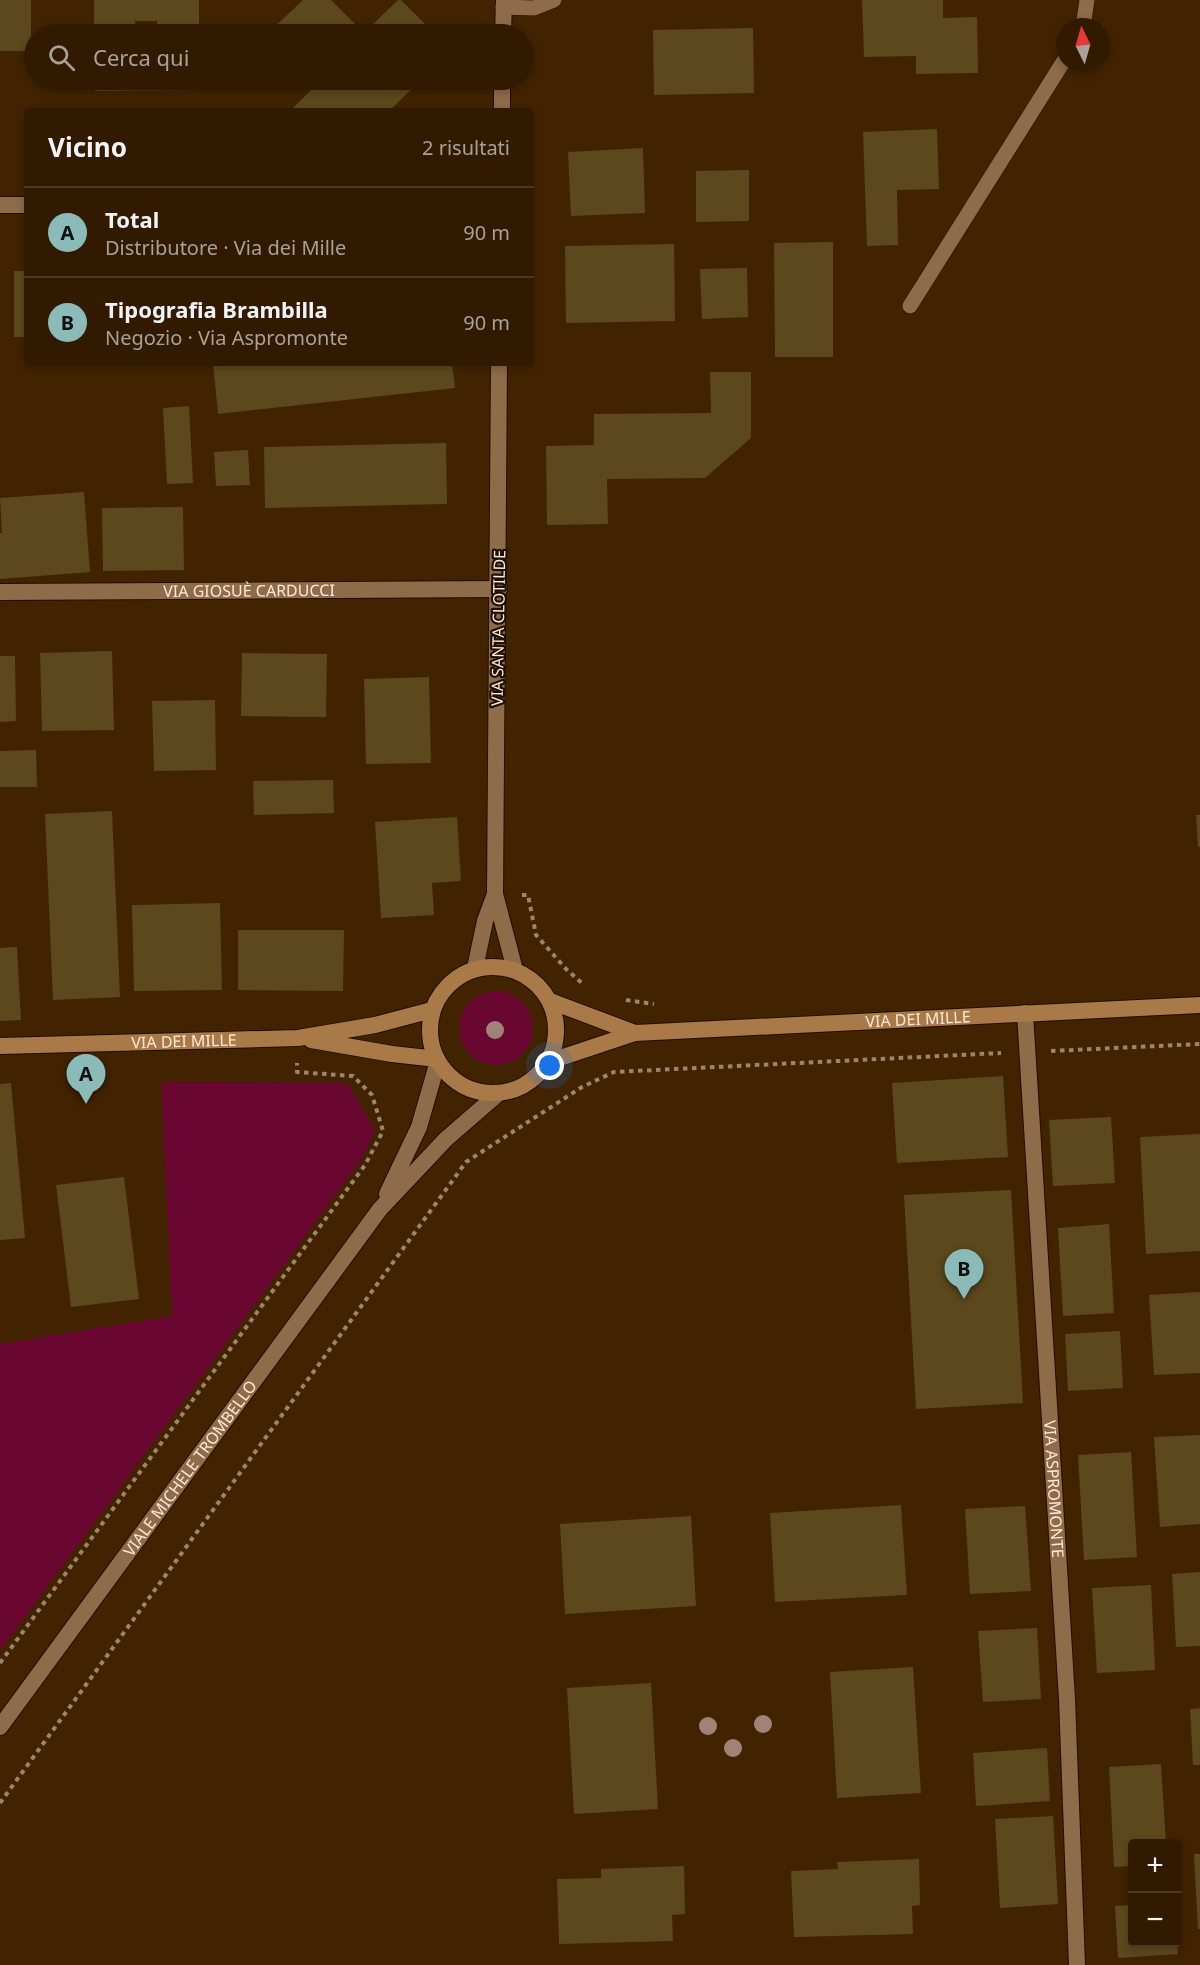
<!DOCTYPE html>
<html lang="it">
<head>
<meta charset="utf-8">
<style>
	:root { --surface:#321a00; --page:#3d270f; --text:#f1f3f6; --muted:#a8a199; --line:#4d3822; --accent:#8bbbb9 }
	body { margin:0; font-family:"Noto Sans",sans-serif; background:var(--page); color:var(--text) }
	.controls { position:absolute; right:18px; bottom:18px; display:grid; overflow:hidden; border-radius:6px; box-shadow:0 3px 9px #0003 }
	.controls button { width:54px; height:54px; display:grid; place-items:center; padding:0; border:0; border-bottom:2px solid var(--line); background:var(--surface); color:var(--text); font:30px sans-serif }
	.compass { position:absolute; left:1056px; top:18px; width:54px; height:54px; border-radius:50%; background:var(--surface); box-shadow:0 3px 9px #0003; rotate:355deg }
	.you { position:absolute; left:550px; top:1066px; width:21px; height:21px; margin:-15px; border:4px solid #fff; border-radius:50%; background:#1a73e8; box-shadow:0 0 0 9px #1a73e833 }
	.badge { display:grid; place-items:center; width:39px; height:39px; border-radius:50%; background:var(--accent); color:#111; font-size:20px; font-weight:700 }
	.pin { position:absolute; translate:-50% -50px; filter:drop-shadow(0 2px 3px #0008) }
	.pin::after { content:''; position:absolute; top:32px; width:21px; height:18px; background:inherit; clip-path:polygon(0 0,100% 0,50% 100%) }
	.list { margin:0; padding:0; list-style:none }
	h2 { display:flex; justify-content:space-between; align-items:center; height:78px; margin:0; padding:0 24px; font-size:26px }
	h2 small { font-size:20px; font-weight:400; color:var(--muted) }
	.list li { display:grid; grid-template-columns:39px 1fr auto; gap:18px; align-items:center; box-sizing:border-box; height:90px; padding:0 24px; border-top:2px solid var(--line) }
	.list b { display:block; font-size:22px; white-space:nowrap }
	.list p { margin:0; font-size:20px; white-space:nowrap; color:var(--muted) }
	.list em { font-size:20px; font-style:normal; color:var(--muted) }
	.icon { flex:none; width:33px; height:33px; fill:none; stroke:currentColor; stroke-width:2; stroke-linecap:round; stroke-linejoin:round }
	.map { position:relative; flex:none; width:1200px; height:1965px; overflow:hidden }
	.search { position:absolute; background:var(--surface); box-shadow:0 3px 9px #0003; left:24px; top:24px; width:510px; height:66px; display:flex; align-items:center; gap:15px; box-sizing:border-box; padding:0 21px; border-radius:33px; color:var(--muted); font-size:22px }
	.panel { position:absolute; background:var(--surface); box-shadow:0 3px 9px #0003; left:24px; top:108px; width:510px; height:258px; border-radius:6px }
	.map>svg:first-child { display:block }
	.green { fill:#6a0731 }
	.building { fill:#5c481c }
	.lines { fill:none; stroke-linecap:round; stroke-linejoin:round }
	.service-casing { stroke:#230d00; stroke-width:16 }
	.minor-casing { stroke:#230d00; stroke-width:18 }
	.tertiary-casing { stroke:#230d00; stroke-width:18 }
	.secondary-casing { stroke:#230d00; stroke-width:18 }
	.path { stroke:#9e846a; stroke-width:4; stroke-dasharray:4.5 4.5; stroke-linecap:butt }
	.service { stroke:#8e6b49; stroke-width:15 }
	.minor { stroke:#8e6b49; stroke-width:16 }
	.tertiary { stroke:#8e6b49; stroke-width:16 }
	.secondary { stroke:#a97948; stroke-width:16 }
	.tree { fill:#a08376 }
	.labels { text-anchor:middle; stroke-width:4.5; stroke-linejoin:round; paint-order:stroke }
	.street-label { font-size:16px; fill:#fce8d6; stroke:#1e1004 }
</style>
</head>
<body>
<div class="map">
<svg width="1200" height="1965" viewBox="0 0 1200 1965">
	<rect width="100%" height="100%" fill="#422300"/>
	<path class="green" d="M459 1028a37 37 0 1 1 74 0a37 37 0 1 1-74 0Z
		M161,1082l186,1 28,47 -14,30 -361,491v-307l172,-28z"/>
	<path class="building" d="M0,0h31v51h-31z
		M94,0h105v34h-42v-13h-22l1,13h-42z
		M303,0h28l33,33 34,-33h3l34,34h-168z
		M862,0h81v18l34,-1 1,56 -62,1v-18l-52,1z
		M753,28l1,65 -100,2 -1,-65z
		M95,80h105v10l-105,1z
		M309,80h112l-32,31h-95l-2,-2 23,-23z
		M937,129l2,60 -42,1 1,55 -31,1 -4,-114z
		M643,148l2,65 -74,3 -3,-64z
		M749,170v51l-53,1v-51z
		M833,242v115h-58l-1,-114z
		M674,244l1,77 -109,2 -1,-77z
		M747,268l1,49 -46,2 -2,-50z
		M14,271h13v66h-13z
		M213,363h239l3,25 -237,26z
		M710,372h41v66l-46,40 -98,1 1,45 -61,1 -1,-79 48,-1v-31l117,-1z
		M189,406l4,77 -26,1 -4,-76z
		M446,443l1,61 -182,4 -1,-61z
		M248,450l2,35 -34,1 -2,-34z
		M84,492l6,80 -90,7v-46h2l-2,-35z
		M183,507l1,63 -81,1 -1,-63z
		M112,651l2,79 -72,1 -2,-78z
		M242,653l85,1 -1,63 -85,-1z
		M0,656h15l1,65 -16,1z
		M429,677l2,86 -65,1 -2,-85z
		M215,700l1,70 -62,1 -2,-70z
		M36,750l1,37h-37v-36z
		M333,780l1,33 -80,2 -1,-34z
		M112,811l8,186 -67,3 -8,-186z
		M1196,815h4v32h-2z
		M457,817l4,64 -29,2 2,32 -53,3 -6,-96z
		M220,903l2,87 -88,1 -2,-86z
		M238,930h106l-1,61 -105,-1z
		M17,947l4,73 -21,1v-73z
		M1003,1076l5,81 -111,6 -5,-80z
		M11,1083l14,155 -25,2v-156z
		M1111,1117l4,66 -62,3 -4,-66z
		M1200,1134v117l-54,3 -6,-117z
		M124,1177l15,122 -68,8 -15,-122z
		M1011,1190l12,213 -107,6 -12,-214z
		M1109,1224l5,89 -51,3 -5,-88z
		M1200,1292v81l-46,2 -5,-80z
		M1120,1331l3,57 -55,3 -3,-57z
		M1200,1435v89l-40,3 -6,-90z
		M1131,1452l6,105 -53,3 -6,-105z
		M901,1505l6,90 -132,7 -5,-89z
		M1025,1506l6,85 -61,3 -5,-85z
		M691,1516l5,90 -131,8 -5,-90z
		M1200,1572v74l-24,1 -4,-73z
		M1151,1585l4,85 -58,3 -5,-85z
		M1037,1628l4,71 -58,3 -5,-71z
		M913,1667l8,126 -84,5 -7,-126z
		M651,1683l7,126 -84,5 -7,-126z
		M1200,1708v57h-7l-3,-56z
		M1047,1748l3,53 -74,5 -3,-53z
		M1161,1764l5,80h-34v22l-18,1 -5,-100z
		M1053,1816l5,88 -58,4 -5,-89z
		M1194,1854h6v75h-2z
		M919,1859l1,46 -8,1 1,28 -119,3 -3,-66 47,-2 -1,-7z
		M684,1866l1,48 -13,1 1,26 -114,3 -2,-65 44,-1v-9z
		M1132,1905v37h45l1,12 -60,4 -3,-52z"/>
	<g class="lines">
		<defs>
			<path id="service" d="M503,7l31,1 20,-8
				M1083,27l4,-27
				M910,306l155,-247"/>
			<g id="minor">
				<path d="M503,34l1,-34"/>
				<path d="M502,111v-31"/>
				<path d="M0,205h27"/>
				<path d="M499,363l-4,531 20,76"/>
				<path id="s1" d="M0,592l499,-3"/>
				<path d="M475,968l10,-47 10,-27"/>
				<path id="s2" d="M1025,1013l42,686 10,266"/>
			</g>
			<g id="tertiary">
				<path d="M387,1194l32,-67 19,-66"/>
				<path id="s3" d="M0,1727l380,-518 66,-70 53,-46"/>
			</g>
			<g id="secondary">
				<circle cx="493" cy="1030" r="63"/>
				<path d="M550,1001l85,32"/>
				<path d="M311,1040l81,14 45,5"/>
				<path id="s4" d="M0,1046l298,-8 77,-13 57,-15"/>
				<path id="s5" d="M548,1062l87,-29 565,-28"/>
			</g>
		</defs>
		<use href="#service" class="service-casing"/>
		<use href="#minor" class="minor-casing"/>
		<use href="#tertiary" class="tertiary-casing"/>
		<use href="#secondary" class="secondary-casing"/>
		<path class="path" d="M522,895h6l8,40 30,34 18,16
			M626,1000l28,4
			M1051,1051l149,-7
			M0,1663l365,-498 18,-34 -11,-36 -19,-19 -56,-4v-9
			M0,1803l466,-641 116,-75 32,-15 387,-19"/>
		<use href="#service" class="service"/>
		<use href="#minor" class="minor"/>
		<use href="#tertiary" class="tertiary"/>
		<use href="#secondary" class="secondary"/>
	</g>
	<g class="tree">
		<circle cx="495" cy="1030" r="9"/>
		<circle cx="763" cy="1724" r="9"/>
		<circle cx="708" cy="1726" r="9"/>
		<circle cx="733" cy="1748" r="9"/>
	</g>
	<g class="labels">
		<g class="street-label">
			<text dy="6" stroke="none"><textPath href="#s1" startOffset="249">VIA GIOSUÈ CARDUCCI</textPath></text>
			<text transform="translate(498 628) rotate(-89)" y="6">VIA SANTA CLOTILDE</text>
			<text dy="6" stroke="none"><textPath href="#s5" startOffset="375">VIA DEI MILLE</textPath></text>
			<text dy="6" stroke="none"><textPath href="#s4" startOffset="184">VIA DEI MILLE</textPath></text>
			<text dy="6" stroke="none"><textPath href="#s3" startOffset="321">VIALE MICHELE TROMBELLO</textPath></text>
			<text dy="6" stroke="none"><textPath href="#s2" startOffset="477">VIA ASPROMONTE</textPath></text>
		</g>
	</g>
</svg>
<div class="controls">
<button>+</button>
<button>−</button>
</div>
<svg class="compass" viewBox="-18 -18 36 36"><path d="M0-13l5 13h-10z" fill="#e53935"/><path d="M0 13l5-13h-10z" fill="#a8a199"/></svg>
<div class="you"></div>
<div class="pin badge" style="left:86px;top:1104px">A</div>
<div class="pin badge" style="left:964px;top:1299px">B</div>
<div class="search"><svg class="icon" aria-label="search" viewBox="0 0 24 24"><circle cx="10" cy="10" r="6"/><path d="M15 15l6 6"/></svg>Cerca qui</div>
<section class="panel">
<h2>Vicino<small>2 risultati</small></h2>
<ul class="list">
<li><span class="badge">A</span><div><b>Total</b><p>Distributore · Via dei Mille</p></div><em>90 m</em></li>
<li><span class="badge">B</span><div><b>Tipografia Brambilla</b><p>Negozio · Via Aspromonte</p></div><em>90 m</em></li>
</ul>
</section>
</div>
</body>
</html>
